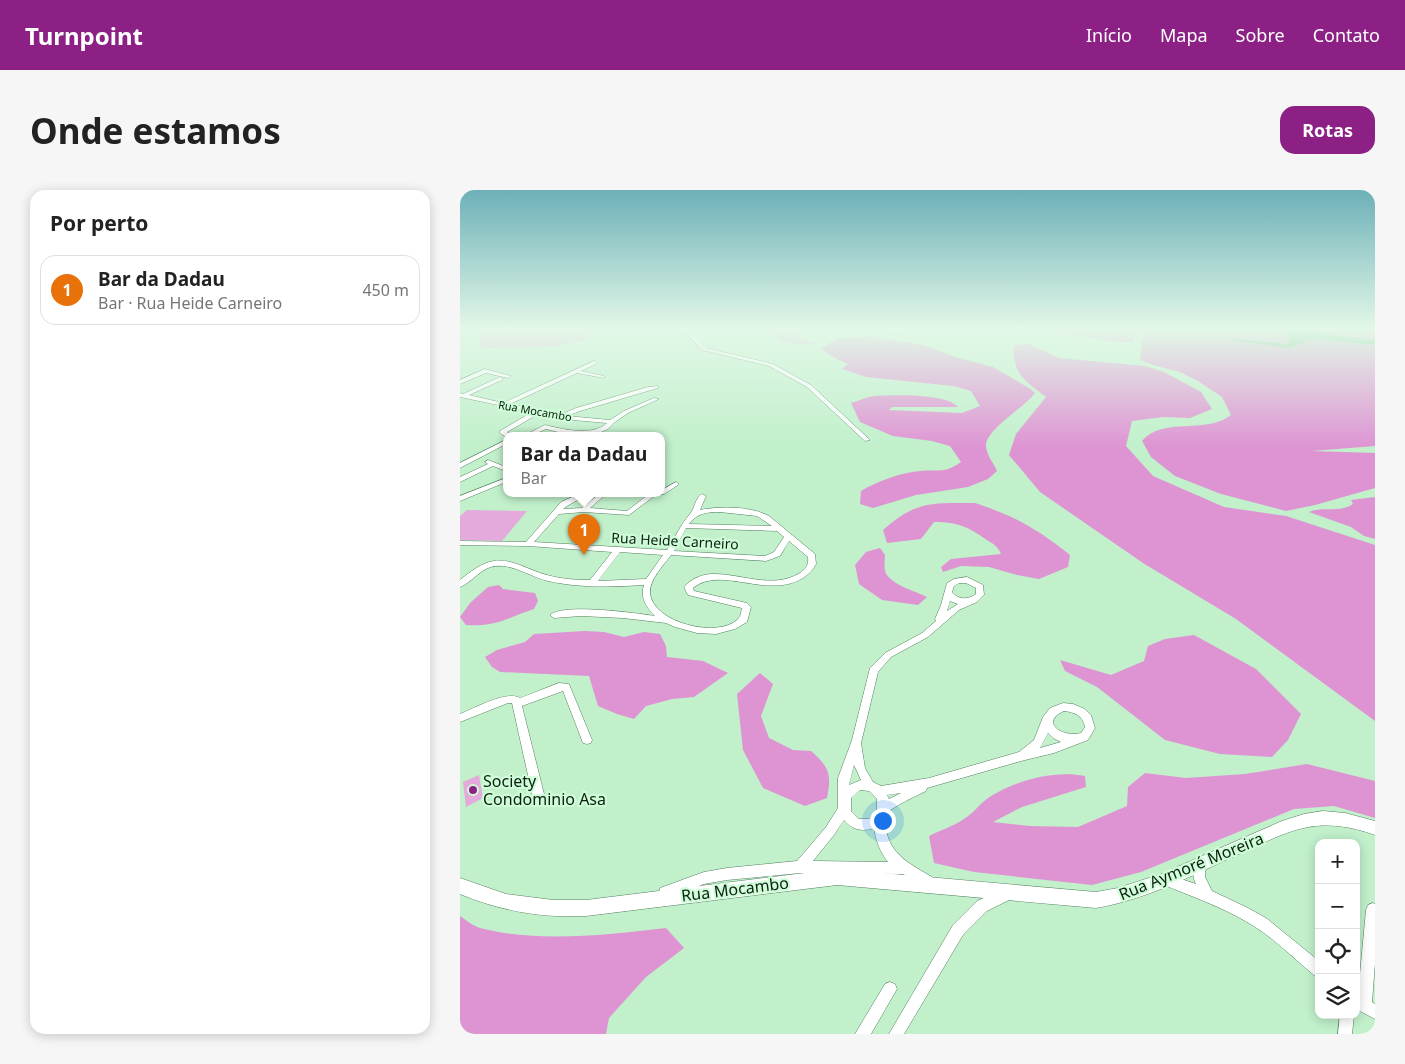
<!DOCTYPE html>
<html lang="pt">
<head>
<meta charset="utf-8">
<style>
	:root { --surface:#fff; --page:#f6f6f6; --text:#222; --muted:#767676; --line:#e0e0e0; --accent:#8c2084 }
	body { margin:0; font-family:"Noto Sans",sans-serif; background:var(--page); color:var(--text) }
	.controls { position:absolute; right:15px; bottom:15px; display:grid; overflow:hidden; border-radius:10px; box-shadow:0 2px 12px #0003 }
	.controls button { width:45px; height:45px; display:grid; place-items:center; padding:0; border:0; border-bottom:1px solid var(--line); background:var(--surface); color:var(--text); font:25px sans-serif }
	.you { position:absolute; left:422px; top:630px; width:18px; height:18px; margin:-12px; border:4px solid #fff; border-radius:50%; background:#1a73e8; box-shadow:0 0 0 8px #1a73e833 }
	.badge { display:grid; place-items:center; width:32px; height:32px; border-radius:50%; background:var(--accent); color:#fff; font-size:16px; font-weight:700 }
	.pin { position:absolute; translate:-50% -41px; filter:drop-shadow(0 1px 2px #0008) }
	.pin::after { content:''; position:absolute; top:26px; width:18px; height:15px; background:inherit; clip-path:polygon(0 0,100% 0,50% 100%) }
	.popup { position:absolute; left:43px; top:242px; width:162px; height:65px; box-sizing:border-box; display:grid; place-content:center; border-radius:10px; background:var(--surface); filter:drop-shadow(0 1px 4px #0005); font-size:16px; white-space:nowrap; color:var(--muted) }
	.popup b { font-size:19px; color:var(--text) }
	.popup::after { content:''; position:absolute; left:50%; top:100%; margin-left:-10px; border:10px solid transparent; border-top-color:var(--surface) }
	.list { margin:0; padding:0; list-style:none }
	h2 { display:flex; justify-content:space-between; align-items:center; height:65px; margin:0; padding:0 20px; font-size:21px }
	h2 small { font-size:16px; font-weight:400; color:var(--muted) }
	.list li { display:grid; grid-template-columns:32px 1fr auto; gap:15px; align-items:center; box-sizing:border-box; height:70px; margin:0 10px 10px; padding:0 10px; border:1px solid var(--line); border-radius:15px }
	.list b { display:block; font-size:19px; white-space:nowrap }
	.list p { margin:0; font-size:16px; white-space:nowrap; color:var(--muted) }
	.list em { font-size:16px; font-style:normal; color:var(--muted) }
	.icon { flex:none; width:28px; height:28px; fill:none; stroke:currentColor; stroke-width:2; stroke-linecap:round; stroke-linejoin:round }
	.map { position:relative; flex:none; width:915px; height:844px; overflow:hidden; border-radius:15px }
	header { display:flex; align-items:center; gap:30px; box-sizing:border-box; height:70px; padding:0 25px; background:var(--accent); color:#fff }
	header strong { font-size:24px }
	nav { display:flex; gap:28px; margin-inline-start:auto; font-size:18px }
	.intro { display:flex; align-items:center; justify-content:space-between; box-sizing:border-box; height:120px; padding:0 30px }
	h1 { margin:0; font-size:35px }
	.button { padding:12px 22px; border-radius:15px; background:var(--accent); color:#fff; font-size:18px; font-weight:700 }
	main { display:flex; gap:30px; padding:0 30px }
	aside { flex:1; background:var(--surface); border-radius:15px; box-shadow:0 2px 12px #0003 }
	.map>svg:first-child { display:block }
	.green { fill:#e4aadb }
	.forest { fill:#de94d3 }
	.water { fill:#56a96f }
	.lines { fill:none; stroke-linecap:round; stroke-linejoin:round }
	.street-casing { stroke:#547f5f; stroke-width:1 }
	.secondary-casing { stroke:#547f5f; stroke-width:1 }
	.street { fill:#fff; fill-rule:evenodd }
	.secondary { fill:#fff; fill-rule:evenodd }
	.poi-dot { fill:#8c2084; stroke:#cefdd8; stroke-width:2 }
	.labels { text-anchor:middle; stroke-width:4.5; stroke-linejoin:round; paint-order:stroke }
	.far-street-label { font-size:11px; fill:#0d1f12; stroke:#cefdd8 }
	.street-label { font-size:14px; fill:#0d1f12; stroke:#cefdd8 }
	.near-poi-label { font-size:16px; fill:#0d1f12; stroke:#cefdd8; text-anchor:start }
	.near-street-label { font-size:16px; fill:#0d1f12; stroke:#cefdd8 }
</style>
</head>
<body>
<header>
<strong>Turnpoint</strong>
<nav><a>Início</a><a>Mapa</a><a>Sobre</a><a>Contato</a></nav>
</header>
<div class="intro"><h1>Onde estamos</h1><a class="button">Rotas</a></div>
<main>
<aside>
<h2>Por perto<small></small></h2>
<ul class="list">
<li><span class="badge" style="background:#e8710a">1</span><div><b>Bar da Dadau</b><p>Bar · Rua Heide Carneiro</p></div><em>450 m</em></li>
</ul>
</aside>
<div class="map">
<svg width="915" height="844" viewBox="0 0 915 844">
	<rect width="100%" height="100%" fill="#c1f0cb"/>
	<path class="green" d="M20,139h102l5,11 -38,7 -68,1z
		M285,139h42l13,10 15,4 -2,2 -22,-2 -11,-2 -6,-7 -9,-2 -18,1z
		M7,320l60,1 -25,30 -42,-1v-24z
		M19,585l4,23 -17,9 -3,-25z"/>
	<path class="forest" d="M578,139h95l2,3 -3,10h-16z
		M682,139h140l6,2 2,13 -69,-6 68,10 25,-9 61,6v101l-63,5 63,2v35l-60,17 -29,6 -65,-17 -46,-18 -24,-19 -9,-16c21,-25 64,-6 89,-26l-9,-18 -24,-16 -18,-9 -27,-7 -13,-5 2,-20 3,-8z
		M835,139h80v11l-77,-10z
		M409,146l54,9 32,12 38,10 36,21 6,5c-10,14 -50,37 -49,53 0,8 8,18 11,25l-9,8 -20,8 -52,8 -43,13 -13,-4 1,-13c17,-10 39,-18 59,-20 19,-2 24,3 41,-9l-11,-16 -18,-5 -39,-5 -33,-14 -9,-19c7,-2 15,-6 23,-7 18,-1 72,-3 84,11h-66l-3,3 73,3 18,-7 -9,-15 -17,-5 -88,-9 -24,-8 6,-5 -15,-7 -12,-8c8,-6 17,-12 27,-11 9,0 12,1 21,-2z
		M569,154l30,14 86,8 19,6 37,20 11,17 -22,9 -27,-1 -31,4 -6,25 27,30 71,31 62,9 89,29v176l-139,-102 -93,-56 -103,-71 -31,-37 7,-21 30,-37c-20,-16 -34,-22 -32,-52z
		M915,307v42l-11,-3 -13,-9 -42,-15c15,-6 32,1 44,-8l-2,-4z
		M515,313c40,13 62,26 95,52l-2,12 -29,12 -22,-4 -28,-8 -28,-1 -18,6 -2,-5 10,-8 50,-5c-3,-7 -7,-10 -14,-14 -19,-13 -29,-18 -53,-18l-13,17 -34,4 -4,-13c34,-30 50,-27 92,-27z
		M420,358l5,7c0,6 -2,15 2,20 8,11 28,16 40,22l-9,8 -36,-5 -23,-16 -4,-19 11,-13z
		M39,395l4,4 32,4 3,8 -4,8c-27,9 -38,18 -68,16l-6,-8 10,-14 18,-16z
		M125,441l19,1 20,5 20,-5 16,2 6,12 1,11 36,4 25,12 -34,24 -22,2 -26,7 -12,13 -17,-5 -19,-8 -9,-30 -89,-4 -8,-5 -7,-10 12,-7 28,-8 9,-8z
		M734,445l62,34 45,45 -13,26 -16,17 -52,-3 -55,-14 -68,-53 -32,-16 -5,-11 51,15 33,-14 4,-15 17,-7z
		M300,483l13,11 -12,32 8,22 24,12 18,1c18,16 21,23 16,47l-22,8 -42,-18 -20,-38 -6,-56z
		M847,574l68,17v37l-41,-12 -40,3 -153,63 -49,13 -118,-13 -40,-9 -5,-27c12,-6 25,-10 35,-17 10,-6 17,-17 27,-23 27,-16 63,-26 94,-20l1,11 -64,20 -29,15 36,4 49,1 49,-21 1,-19 17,-14 41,5 59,-4z
		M0,726c6,4 13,10 20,12 57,15 127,7 186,0l18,20 -38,29 -37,41 -3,16h-146z"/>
	<path class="water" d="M822,139h13l80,11v5l-61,-6 -25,9 -82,-11 83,7 -2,-13z"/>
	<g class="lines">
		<defs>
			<path id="street" d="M222,139h5l19,19 67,16 38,21 59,55 -5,1 -58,-54 -38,-21 -67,-16z
				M407,139h8v1l-2,1z
				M442,139h5l-7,6h-4v-2z
				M134,171l3,2 -1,1 -15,7 23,5v2l-27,-5 -67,31 50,11 16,-7 72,-21 10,-1v2l-78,23 -13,5 43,4 14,-9 30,-13 5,1 -31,14 -13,9 -7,7 -7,3 -31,3 -24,-6 -16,7h-7l22,-11c17,4 48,12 62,-2l-46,-4 -23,-5 -31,18 6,4 -7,1 -6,-4v-2l32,-19 -72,-15v-4l3,1 37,-17 2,1v2l-33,15 34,8z
				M25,179l26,7 -3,2 -22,-5 -26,11v-4z
				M46,250v4l-46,24v-5z
				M28,270l18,7v4l-13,-5 -33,16v-5l28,-13 -3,-2z
				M46,288v4l-46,19v-5z
				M216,292l3,2 -1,1 -14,9h-4h2v-4z
				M119,304h9l-21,12 -4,3 19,-1 17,-14h7l-16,14 37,3 22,-17h8l-28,21 -45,-3 -25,2 -25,28 133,8c8,-12 13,-25 23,-36 5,-6 5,-16 12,-20l4,2 -6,14c20,-4 50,-4 69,6l46,38 1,10c-3,6 -7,10 -13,14 -36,22 -82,-13 -110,10l1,3 53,12 4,4 -4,15 -12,7 -19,5 -19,-1 -22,-6 -9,-4 -43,-5 -42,-2 -27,2 -4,-3c13,-12 86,-2 105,1 -9,-9 -15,-18 -11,-31 -32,2 -65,3 -96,-4 -17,-4 -35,-17 -52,-15 -15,1 -23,16 -36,21v-7c10,-8 21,-17 34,-19 18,-3 36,10 53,14 14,4 28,5 43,5l22,-28 -84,-6 -68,-1v-4l66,1 35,-40zM260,322l37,4 15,10 -83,-2c8,-11 18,-12 31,-12zM226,338l91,3 7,6 -10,15 -9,4 -91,-5zM329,351l19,16c1,8 -2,12 -8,16 -28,17 -59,0 -89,1 -11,1 -20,5 -27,13l4,8 54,13c-1,4 -1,8 -4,11 -19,20 -87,4 -88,-27 0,-13 13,-26 21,-37l95,6 14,-5zM160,362l43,3 -17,24 -48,2z
				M507,387l16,8 1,10 -7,7 -18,8 -31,27 -37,20 -13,15 -17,71 4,25 8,14 8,4 48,-8 90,-26 15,-12 9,-23 7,-9 13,-5 10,1 12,5 6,6 4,13 -7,12 -34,13 -33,8 -94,27 -1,3c-8,4 -34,16 -37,21 -4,5 -3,10 -3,15 2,27 26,38 46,50l2,4 -2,4 -4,2 -25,-13 -103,-1 -73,7 -23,4 -39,15 -5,-1 -1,-5 1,-5 44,-16 23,-4 70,-7 29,-34 12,-19v-30l14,-38 18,-72 15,-15 37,-20 14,-12 -1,-2 6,-14 6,-22 7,-4zM499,393h7l10,5v6c-8,6 -18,6 -24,-2l2,-6zM490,411l8,3 -11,7zM604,521c11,1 19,5 21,16l-4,6c-19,5 -42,-11 -17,-22zM588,543l5,5 8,4 -21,6zM394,575l7,15 -12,5zM400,600l9,1 8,8v12l-8,8h-10l-8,-8v-13zM441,603l-12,6 -2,-4zM384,630c8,10 19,12 30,8 2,13 6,24 14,34l-75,-1 21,-26z
				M99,493l10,1 23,56 -1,3 -4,1 -4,-1 -20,-52 -41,15 23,92 -2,4 -4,1 -4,-1 -2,-4 -21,-95h-4l-48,19v-8c15,-6 47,-24 60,-16z
				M740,667l4,2 2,4 -1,14 7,14 34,16 20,11 53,43v16l-5,-2c-22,-18 -42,-39 -67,-53 -27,-16 -57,-26 -85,-38l-2,-4 2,-4 4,-2 30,10c-4,-8 -4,-17 0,-25z
				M544,699l5,1 1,5 -1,5 -22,11 -24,24 -59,99h-15l64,-109 24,-24z
				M913,713l2,1v59l-3,39 3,2v15l-19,-10v-15l2,1 8,-85 2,-5z
				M430,792l5,2 2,5 -26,45h-16l30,-50z
				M880,825h14l-2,19h-14z"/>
			<path id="secondary" d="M863,621l22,2 30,8v14c-22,-8 -44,-12 -67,-8 -23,4 -46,17 -67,26 -48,22 -93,46 -145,55l-259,-23 -251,31c-45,2 -85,-5 -126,-22v-16l46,16 47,6h33l251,-31 259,23 22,-4 43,-14 121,-53 22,-7z"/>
		</defs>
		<use href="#street" class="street-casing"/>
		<use href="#secondary" class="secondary-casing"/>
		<use href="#street" class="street"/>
		<use href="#secondary" class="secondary"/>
	</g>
	<linearGradient id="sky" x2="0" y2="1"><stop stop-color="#6db0b8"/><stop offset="0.54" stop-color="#e3f8e8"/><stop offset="1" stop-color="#e3f8e8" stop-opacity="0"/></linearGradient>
	<rect width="915" height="257" fill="url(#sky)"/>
	<circle class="poi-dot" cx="13" cy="600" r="5"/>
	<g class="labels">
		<g class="far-street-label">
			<text transform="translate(75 221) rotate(10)" y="4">Rua Mocambo</text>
		</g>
		<g class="street-label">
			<text transform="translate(215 351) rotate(3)" y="5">Rua Heide Carneiro</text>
		</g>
		<g class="near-poi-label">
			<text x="23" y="597">Society<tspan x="23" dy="18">Condominio Asa</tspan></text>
		</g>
		<g class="near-street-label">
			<text transform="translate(731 676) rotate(-22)" y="6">Rua Aymoré Moreira</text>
			<text transform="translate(275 699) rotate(-7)" y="6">Rua Mocambo</text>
		</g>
	</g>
</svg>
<div class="controls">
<button>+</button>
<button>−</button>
<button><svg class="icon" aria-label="locate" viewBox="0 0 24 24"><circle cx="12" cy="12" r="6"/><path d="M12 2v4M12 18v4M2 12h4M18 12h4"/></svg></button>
<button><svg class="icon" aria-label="layers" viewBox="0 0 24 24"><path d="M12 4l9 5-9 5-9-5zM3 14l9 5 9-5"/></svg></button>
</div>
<div class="you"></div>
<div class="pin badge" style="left:124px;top:365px;background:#e8710a">1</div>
<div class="popup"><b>Bar da Dadau</b>Bar</div>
</div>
</main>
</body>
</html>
